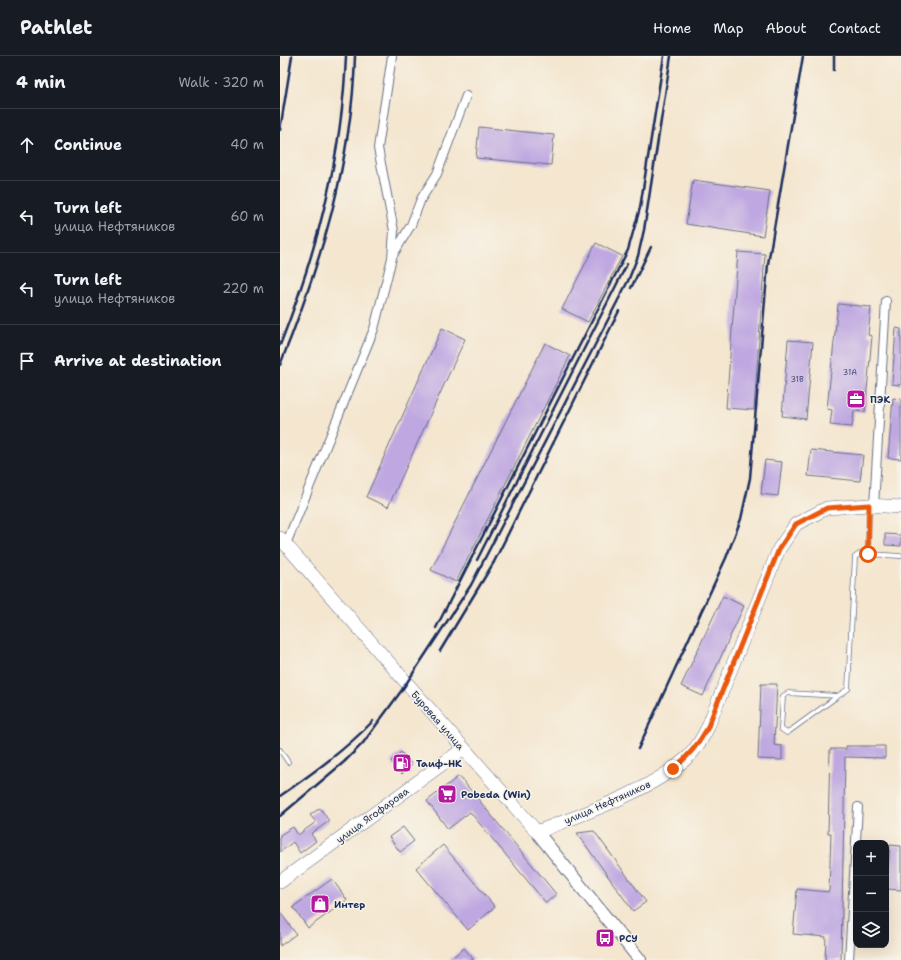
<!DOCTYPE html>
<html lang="en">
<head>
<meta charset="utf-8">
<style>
	:root { --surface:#171b24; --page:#242831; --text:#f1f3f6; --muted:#9ea1a6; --line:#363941 }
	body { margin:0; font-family:"Shantell Sans",sans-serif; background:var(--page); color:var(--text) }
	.controls { position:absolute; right:12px; bottom:12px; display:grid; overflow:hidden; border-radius:8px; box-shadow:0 4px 16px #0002 }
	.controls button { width:36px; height:36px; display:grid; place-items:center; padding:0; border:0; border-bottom:1px solid var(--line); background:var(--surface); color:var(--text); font:20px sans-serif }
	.stop { position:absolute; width:12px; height:12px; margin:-9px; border:3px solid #ea580c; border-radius:50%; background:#fff }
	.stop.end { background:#ea580c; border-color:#fff; box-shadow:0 1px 4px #0008 }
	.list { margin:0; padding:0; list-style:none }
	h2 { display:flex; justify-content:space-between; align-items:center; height:52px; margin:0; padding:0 16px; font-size:17px }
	h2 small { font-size:13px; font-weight:400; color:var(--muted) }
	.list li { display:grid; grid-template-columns:26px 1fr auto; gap:12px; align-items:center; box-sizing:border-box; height:72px; padding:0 16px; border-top:1px solid var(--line) }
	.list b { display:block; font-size:15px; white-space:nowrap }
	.list p { margin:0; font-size:13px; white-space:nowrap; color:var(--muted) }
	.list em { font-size:13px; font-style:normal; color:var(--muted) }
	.icon { flex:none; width:22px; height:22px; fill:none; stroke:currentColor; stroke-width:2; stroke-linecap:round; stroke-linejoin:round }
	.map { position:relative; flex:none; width:621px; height:904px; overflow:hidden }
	header { display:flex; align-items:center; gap:24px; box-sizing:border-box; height:56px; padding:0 20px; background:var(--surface); border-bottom:1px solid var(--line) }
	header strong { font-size:19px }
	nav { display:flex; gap:22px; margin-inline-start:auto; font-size:14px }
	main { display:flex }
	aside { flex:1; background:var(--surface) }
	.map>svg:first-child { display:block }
	.building { fill:#bfa8e1 }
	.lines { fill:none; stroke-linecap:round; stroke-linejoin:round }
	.lane-casing { stroke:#676f86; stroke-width:5.5 }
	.street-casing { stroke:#676f86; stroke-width:10 }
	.secondary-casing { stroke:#676f86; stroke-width:14 }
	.primary-casing { stroke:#676f86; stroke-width:14 }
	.lane { stroke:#fff; stroke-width:4 }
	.street { stroke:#fff; stroke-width:8 }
	.secondary { stroke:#fff; stroke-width:12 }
	.primary { stroke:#fff; stroke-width:13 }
	.rail { stroke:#1b2f5e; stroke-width:2.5 }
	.route { stroke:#ea580c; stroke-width:5 }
	.labels { text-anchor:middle; stroke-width:3; stroke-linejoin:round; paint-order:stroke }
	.number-label { font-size:8px; fill:#444d7f }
	.poi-label { font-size:10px; font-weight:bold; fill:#1b2f5e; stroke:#f7f3e8; text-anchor:start }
	.street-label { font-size:10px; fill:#1b2f5e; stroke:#f7f3e8 }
</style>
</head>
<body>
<header>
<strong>Pathlet</strong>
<nav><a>Home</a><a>Map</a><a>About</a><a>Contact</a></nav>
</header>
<main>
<aside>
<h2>4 min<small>Walk · 320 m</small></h2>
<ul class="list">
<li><svg class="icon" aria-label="ahead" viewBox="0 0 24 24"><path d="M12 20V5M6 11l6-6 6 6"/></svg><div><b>Continue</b></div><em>40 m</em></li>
<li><svg class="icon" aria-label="left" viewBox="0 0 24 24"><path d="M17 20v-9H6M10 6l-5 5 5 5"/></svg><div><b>Turn left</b><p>улица Нефтяников</p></div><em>60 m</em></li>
<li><svg class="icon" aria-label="left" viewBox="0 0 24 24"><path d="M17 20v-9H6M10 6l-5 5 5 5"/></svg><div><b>Turn left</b><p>улица Нефтяников</p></div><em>220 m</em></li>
<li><svg class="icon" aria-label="arrive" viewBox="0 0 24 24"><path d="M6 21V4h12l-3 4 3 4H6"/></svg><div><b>Arrive at destination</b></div></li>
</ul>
</aside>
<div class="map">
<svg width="621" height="904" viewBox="0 0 621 904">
	<rect width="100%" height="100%" fill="#f7f3e8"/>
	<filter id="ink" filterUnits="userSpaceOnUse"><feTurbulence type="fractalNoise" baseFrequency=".025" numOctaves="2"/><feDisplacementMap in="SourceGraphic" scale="8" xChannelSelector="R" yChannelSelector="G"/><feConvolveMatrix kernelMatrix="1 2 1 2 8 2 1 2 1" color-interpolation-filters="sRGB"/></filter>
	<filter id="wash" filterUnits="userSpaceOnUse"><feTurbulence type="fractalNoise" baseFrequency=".012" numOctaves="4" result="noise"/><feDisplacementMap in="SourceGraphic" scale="16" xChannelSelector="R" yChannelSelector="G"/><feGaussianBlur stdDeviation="0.9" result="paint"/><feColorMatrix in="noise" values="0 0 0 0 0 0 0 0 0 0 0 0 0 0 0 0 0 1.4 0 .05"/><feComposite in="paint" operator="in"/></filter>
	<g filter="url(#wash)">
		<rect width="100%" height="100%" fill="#f4e6cf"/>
		<g id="blocks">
			<path class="building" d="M199,71l75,8 -3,30 -75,-7z
				M413,124l77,11 -7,45 -77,-12z
				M316,187l26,13 -34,66 -26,-13z
				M458,196l27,2 -11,156 -28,-2z
				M558,248l33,3 -3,28 4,1 -7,76 -11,-1 -2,16 -22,-2 2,-15 -5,-1z
				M162,272l23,11 -77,168 -22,-10z
				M616,272l5,1v56l-9,-1z
				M508,284l25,2 -7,77 -24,-3z
				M265,287l25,13 -114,226 -25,-12z
				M613,342l8,1v60l-13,-1z
				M531,394l52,5 -3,26 -52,-5z
				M485,404l17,2 -4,34 -17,-2z
				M605,478l16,1v11l-16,-1z
				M443,540l21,10 -41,90 -22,-10z
				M481,628h16l-3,61 8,1v14l-24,-1z
				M566,690h39v12l-40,-1 -4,203h-16l1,-23 -33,-3 4,-45 32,3 2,-59h-3l2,-84h16z
				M121,696l11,13 -10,9 -11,-13z
				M179,720l97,118 -10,9 -76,-91 -22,17 -21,-28z
				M40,752l9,13 -18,13 5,7 -16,12 -7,-11 -13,10v-17l13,-8 5,8 18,-13 -6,-7z
				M123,771l11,14 -14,11 -11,-15z
				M314,775l52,71 -13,9 -56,-78z
				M163,789l52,62 -27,23 -52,-62z
				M610,789l11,1v44l-15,-1z
				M52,823l15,21 -39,28 -15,-21z
				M0,856l16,22 -16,12z
				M184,892l10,12h-25z"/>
		</g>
	</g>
	<g filter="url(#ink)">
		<use href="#blocks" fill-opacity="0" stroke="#676f86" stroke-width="1"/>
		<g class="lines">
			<defs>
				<path id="lane" d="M589,452l-1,46 33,2
					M558,640l-51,37 -6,-4 2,-33 5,-3 50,3 10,-7 7,-132 6,-4 7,1
					M0,694l8,12"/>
				<path id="street" d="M113,199l18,-30 10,-26 16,-25 29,-78
					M594,450l12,-205
					M6,488l88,-215 18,-71 2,-27 -16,-83 14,-92
					M569,904l9,-153"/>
				<path id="secondary" d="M257,776l103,128"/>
				<path id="primary" d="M0,482l257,294c48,-19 112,-40 151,-75 8,-8 14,-18 19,-28l72,-180 17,-25 31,-16 42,-3 32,2
					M0,826l183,-133"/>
			</defs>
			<use href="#lane" class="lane-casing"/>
			<use href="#street" class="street-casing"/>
			<use href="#secondary" class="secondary-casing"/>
			<use href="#primary" class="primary-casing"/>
			<use href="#lane" class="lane"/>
			<use href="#street" class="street"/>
			<use href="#secondary" class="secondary"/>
			<use href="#primary" class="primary"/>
			<path class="rail" d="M554,14v-14
				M0,74l12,-74
				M351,232l20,-41
				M0,289c37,-94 62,-188 66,-289
				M0,309c40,-99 72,-202 75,-309
				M197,504l150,-296
				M156,572l192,-378 12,-42 24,-152
				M160,595l54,-89 125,-251
				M358,693l88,-191 15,-39 9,-41 18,-214 35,-208
				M0,740c33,-23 65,-46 93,-75
				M0,760l64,-54 19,-19 39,-53 69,-105 157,-304 10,-25 6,-26 27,-174"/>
		</g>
	</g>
	<g class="lines" filter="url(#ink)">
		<path class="route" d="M393,713c15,-12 25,-24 34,-40l72,-180 17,-25 31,-16 42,-3 -1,49"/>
	</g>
	<defs>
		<symbol id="office-square" viewBox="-11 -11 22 22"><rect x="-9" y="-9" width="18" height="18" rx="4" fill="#b5179e" stroke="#f7f3e8"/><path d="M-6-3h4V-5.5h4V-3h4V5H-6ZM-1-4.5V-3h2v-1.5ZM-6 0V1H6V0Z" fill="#fff"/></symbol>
		<symbol id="fuel-square" viewBox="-11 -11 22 22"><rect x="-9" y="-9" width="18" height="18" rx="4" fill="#b5179e" stroke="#f7f3e8"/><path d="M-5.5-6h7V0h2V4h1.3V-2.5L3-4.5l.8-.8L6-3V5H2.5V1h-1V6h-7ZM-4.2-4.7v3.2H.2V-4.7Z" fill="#fff"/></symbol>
		<symbol id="supermarket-square" viewBox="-11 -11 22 22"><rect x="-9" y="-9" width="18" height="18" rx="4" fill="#b5179e" stroke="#f7f3e8"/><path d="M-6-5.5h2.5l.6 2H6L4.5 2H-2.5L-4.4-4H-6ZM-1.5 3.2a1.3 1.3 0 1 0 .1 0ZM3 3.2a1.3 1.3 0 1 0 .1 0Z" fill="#fff"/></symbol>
		<symbol id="shop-square" viewBox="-11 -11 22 22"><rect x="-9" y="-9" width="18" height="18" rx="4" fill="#b5179e" stroke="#f7f3e8"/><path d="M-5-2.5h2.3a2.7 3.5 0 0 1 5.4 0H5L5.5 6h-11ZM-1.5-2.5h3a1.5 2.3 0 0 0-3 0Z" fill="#fff"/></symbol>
		<symbol id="bus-square" viewBox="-11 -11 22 22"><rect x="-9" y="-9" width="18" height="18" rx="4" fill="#b5179e" stroke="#f7f3e8"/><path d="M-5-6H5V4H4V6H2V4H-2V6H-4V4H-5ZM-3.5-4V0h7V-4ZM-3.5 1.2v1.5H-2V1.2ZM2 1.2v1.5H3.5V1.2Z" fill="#fff"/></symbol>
	</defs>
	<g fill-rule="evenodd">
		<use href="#office-square" x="565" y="332" width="22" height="22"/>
		<use href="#fuel-square" x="111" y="696" width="22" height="22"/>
		<use href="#supermarket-square" x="156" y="727" width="22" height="22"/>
		<use href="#shop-square" x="29" y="837" width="22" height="22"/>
		<use href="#bus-square" x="314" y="871" width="22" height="22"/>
	</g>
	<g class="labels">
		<g class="number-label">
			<text x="570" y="319">31А</text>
			<text x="517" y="326">31В</text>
		</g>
		<g class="poi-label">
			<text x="590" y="347">ПЭК</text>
			<text x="136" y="711">Таиф-НК</text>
			<text x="181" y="742">Pobeda (Win)</text>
			<text x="54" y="852">Интер</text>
			<text x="339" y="886">РСУ</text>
		</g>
		<g class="street-label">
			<text transform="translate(158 664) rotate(49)" y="4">Буровая улица</text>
			<text transform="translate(327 746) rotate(-24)" y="4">улица Нефтяников</text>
			<text transform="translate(92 759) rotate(-36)" y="4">улица Ягофарова</text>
		</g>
	</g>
</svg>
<div class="controls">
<button>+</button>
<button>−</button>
<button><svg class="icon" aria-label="layers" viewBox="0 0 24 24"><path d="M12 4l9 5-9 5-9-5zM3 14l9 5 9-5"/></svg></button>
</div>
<div class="stop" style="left:588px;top:498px"></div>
<div class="stop end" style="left:393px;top:713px"></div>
</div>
</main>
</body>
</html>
